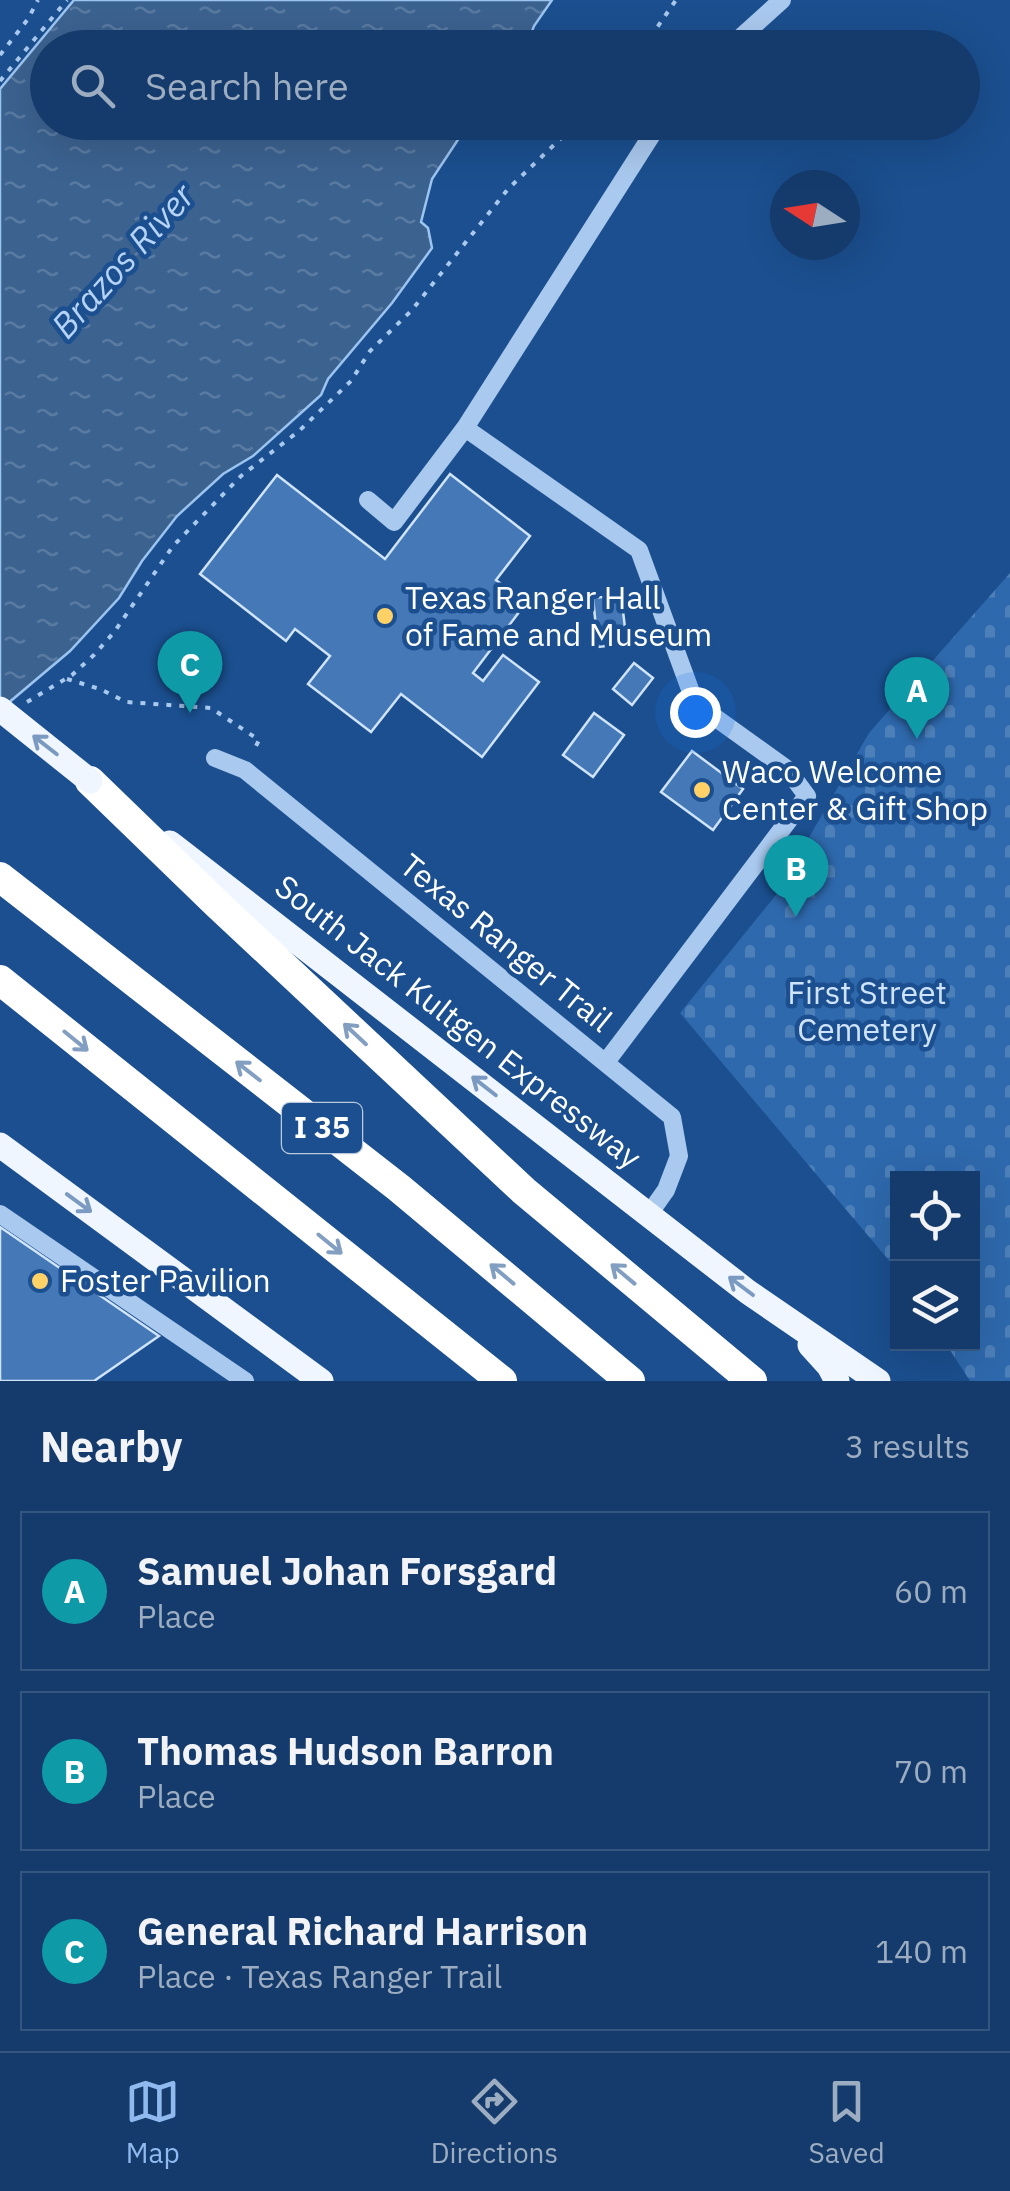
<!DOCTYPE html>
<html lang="en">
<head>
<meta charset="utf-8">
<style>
	:root { --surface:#143b6b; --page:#214673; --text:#f1f3f6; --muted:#9dadc1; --line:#33557e; --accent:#90b9f0 }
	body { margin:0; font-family:"IBM Plex Sans",sans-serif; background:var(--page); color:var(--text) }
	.controls { position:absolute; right:30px; bottom:30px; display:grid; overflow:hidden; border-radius:0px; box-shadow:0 10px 40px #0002 }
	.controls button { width:90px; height:90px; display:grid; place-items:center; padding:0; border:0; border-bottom:2px solid var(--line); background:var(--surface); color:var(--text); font:50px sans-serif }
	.compass { position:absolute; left:770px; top:170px; width:90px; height:90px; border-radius:50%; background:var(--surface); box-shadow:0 10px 40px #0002; rotate:282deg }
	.you { position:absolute; left:695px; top:712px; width:35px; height:35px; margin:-25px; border:8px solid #fff; border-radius:50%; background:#1a73e8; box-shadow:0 0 0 15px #1a73e833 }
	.badge { display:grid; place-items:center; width:65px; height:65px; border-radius:50%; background:var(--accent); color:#fff; font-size:32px; font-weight:700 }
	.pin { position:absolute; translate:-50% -82px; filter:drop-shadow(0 2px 5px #0008) }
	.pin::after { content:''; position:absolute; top:52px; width:35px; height:30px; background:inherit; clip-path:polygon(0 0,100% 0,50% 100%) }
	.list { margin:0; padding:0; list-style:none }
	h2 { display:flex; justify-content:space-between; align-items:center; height:130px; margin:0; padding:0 40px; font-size:42px }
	h2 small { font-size:32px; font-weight:400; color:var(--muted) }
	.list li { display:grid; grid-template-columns:65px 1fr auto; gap:30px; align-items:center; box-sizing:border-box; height:160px; margin:0 20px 20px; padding:0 20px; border:2px solid var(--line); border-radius:0px }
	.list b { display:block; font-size:38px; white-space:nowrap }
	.list p { margin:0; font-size:32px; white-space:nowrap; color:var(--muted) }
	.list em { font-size:32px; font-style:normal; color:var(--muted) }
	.icon { flex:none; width:55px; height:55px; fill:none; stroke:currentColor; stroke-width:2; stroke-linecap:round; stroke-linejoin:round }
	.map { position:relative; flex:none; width:1010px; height:1381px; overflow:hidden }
	.search { position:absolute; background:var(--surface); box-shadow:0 10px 40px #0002; left:30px; right:30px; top:30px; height:110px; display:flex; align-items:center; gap:25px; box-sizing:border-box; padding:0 35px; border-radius:55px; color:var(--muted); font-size:38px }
	.sheet { height:670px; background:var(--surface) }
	nav { display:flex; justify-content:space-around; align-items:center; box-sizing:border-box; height:140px; border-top:2px solid var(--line); background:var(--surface); font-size:28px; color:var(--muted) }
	nav a { display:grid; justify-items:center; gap:5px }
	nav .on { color:var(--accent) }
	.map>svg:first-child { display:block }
	.cemetery { fill:url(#cemetery-stones) }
	.water { fill:url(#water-ripples); stroke:#9cc4f0; stroke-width:2.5 }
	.building { fill:#4478b7; stroke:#cfe3fa; stroke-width:2.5 }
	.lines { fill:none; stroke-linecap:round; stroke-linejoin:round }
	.path { stroke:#a9c9ee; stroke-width:4; stroke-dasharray:5 8; stroke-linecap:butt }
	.minor { stroke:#a9c9ee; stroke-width:18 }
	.major { stroke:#f0f6ff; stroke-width:25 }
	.highway { stroke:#fff; stroke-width:30 }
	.major-bridge { stroke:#f0f6ff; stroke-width:25 }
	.oneway { stroke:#7b9ac1 }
	.oneway2 { stroke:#829ec1 }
	.poi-dot { fill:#ffd166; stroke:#1b4f8f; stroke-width:4 }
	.labels { text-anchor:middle; stroke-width:9; stroke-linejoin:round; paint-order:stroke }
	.shield { fill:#1b4f8f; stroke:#bbcadd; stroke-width:2.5 }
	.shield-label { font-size:30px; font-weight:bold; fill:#fff }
	.poi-label { font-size:32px; fill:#fff; stroke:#1b4f8f; text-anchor:start }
	.street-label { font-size:32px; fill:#fff; stroke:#1b4f8f }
	.park-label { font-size:32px; fill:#cfe3fa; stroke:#1b4f8f }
	.water-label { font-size:35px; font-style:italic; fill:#b5d3f5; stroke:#1b4f8f }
</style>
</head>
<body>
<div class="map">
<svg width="1010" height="1381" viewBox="0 0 1010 1381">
	<defs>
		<pattern id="cemetery-stones" width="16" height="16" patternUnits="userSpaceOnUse" patternTransform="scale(2.5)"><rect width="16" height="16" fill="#2e69ad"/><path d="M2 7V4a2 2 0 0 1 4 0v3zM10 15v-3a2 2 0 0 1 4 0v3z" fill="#4d80b9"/></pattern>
		<pattern id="water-ripples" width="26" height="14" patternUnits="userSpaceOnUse" patternTransform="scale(2.5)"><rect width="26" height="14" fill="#3c6290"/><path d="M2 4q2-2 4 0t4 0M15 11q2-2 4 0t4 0" fill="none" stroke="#597aa1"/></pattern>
	</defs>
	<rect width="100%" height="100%" fill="#1b4f8f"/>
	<path class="cemetery" d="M1010,573v808h-40l-24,-37h26v-166h-74l-1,92 -217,-257 96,-118 93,-162z"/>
	<path class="water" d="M74,0h478l-18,26 -8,21 -478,1v74l421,1 -37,56 -11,43 7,6 4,20 -40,55 -64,76 -7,16 -68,61 -30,18 -46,42 -35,45 -23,37 -49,53 -70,59v-621z"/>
	<path class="building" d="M450,474l80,62 -34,44 30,23 -53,70 10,8 20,-26 36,27 -57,75 -81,-63 -30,38 -63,-48 22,-28 -35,-27 -9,12 -86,-67 77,-99 108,84z
		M621,595l6,49 -29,3 -5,-49z
		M634,663l19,15 -21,27 -19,-16z
		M594,713l30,22 -31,42 -30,-22z
		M692,751l51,38 -30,41 -52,-38z
		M0,1227l159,109 -65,45h-94z"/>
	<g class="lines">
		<path class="path" d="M643,48l33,-48
			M0,55l28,-36 10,-19
			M0,81l67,-81
			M67,679l33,10 26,13 85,6 48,32 -6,12
			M27,702l45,-27 22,-20 21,-24 58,-85 68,-70 58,-45 52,-50 19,-30 42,-41 96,-121 70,-67"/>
		<path class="minor" d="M729,48l53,-48
			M368,500l26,22 71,-94
			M215,758l30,12 427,347 7,39 -13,34 -17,24
			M606,1062l201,-266 -20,-27 -92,-66 -56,-153 -174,-122 195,-306
			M0,1214l245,167"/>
		<path class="major" d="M170,843l578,449 130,89
			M0,1145l321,236
			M810,1345l19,21 8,15"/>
		<path class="highway" d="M90,781l127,123 307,287 228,190
			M0,877l399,311 231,193
			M0,980l502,401"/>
		<path class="major-bridge" d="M0,709l90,72"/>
	</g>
	<defs><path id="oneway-shaft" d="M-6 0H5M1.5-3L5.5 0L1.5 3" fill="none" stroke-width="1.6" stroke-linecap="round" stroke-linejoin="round" transform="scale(2.5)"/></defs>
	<g class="oneway">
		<use href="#oneway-shaft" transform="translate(45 745) rotate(-142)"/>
		<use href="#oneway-shaft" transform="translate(484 1086) rotate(-142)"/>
		<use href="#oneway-shaft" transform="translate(79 1203) rotate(36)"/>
		<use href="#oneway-shaft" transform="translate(741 1286) rotate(-143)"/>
	</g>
	<g class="oneway2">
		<use href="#oneway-shaft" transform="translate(355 1034) rotate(-137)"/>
		<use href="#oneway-shaft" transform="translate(76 1041) rotate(39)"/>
		<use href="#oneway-shaft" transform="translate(248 1071) rotate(-142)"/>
		<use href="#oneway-shaft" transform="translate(330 1244) rotate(39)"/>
		<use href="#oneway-shaft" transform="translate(502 1274) rotate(-140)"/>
		<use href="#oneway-shaft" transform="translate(623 1274) rotate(-140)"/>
	</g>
	<g class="poi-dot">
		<circle cx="385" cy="616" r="10"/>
		<circle cx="702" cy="790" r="10"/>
		<circle cx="40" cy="1281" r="10"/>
	</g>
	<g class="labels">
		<rect class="shield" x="282" y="1103" width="80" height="50" rx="8"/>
		<g class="shield-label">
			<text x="322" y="1138">I 35</text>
		</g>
		<g class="poi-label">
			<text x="405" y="609">Texas Ranger Hall<tspan x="405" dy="37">of Fame and Museum</tspan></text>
			<text x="722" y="783">Waco Welcome<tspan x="722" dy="37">Center &amp; Gift Shop</tspan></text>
			<text x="60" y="1292">Foster Pavilion</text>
		</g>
		<g class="street-label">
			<text transform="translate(506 943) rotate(39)" y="11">Texas Ranger Trail</text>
			<text transform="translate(458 1022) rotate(38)" y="11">South Jack Kultgen Expressway</text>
		</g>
		<g class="park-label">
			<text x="867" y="1004">First Street<tspan x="867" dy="37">Cemetery</tspan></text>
		</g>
		<g class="water-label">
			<text transform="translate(123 261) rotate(-48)" y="12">Brazos River</text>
		</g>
	</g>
</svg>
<div class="controls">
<button><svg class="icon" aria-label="locate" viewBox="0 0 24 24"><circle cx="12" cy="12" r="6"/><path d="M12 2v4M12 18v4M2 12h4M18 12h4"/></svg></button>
<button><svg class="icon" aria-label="layers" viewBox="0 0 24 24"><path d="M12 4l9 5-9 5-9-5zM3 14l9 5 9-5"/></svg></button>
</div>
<svg class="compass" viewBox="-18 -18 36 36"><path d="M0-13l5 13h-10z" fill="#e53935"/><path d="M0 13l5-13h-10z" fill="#9dadc1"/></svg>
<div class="you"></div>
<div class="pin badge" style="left:917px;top:739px;background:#0f9aa8">A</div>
<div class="pin badge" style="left:796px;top:917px;background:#0f9aa8">B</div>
<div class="pin badge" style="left:190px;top:713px;background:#0f9aa8">C</div>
<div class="search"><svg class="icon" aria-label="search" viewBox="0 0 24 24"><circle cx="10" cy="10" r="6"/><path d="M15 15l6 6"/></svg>Search here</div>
</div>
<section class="sheet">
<h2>Nearby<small>3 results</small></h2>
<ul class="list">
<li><span class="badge" style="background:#0f9aa8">A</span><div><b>Samuel Johan Forsgard</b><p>Place</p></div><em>60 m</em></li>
<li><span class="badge" style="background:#0f9aa8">B</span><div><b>Thomas Hudson Barron</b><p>Place</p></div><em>70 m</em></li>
<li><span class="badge" style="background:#0f9aa8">C</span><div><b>General Richard Harrison</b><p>Place · Texas Ranger Trail</p></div><em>140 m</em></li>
</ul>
</section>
<nav>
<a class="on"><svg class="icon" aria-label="map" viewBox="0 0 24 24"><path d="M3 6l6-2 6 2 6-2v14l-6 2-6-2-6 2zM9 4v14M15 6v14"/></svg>Map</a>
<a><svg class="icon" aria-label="directions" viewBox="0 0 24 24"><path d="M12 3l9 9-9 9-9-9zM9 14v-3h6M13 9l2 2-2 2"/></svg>Directions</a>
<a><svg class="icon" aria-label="saved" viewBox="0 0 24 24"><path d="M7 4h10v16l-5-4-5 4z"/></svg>Saved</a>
</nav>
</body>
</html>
